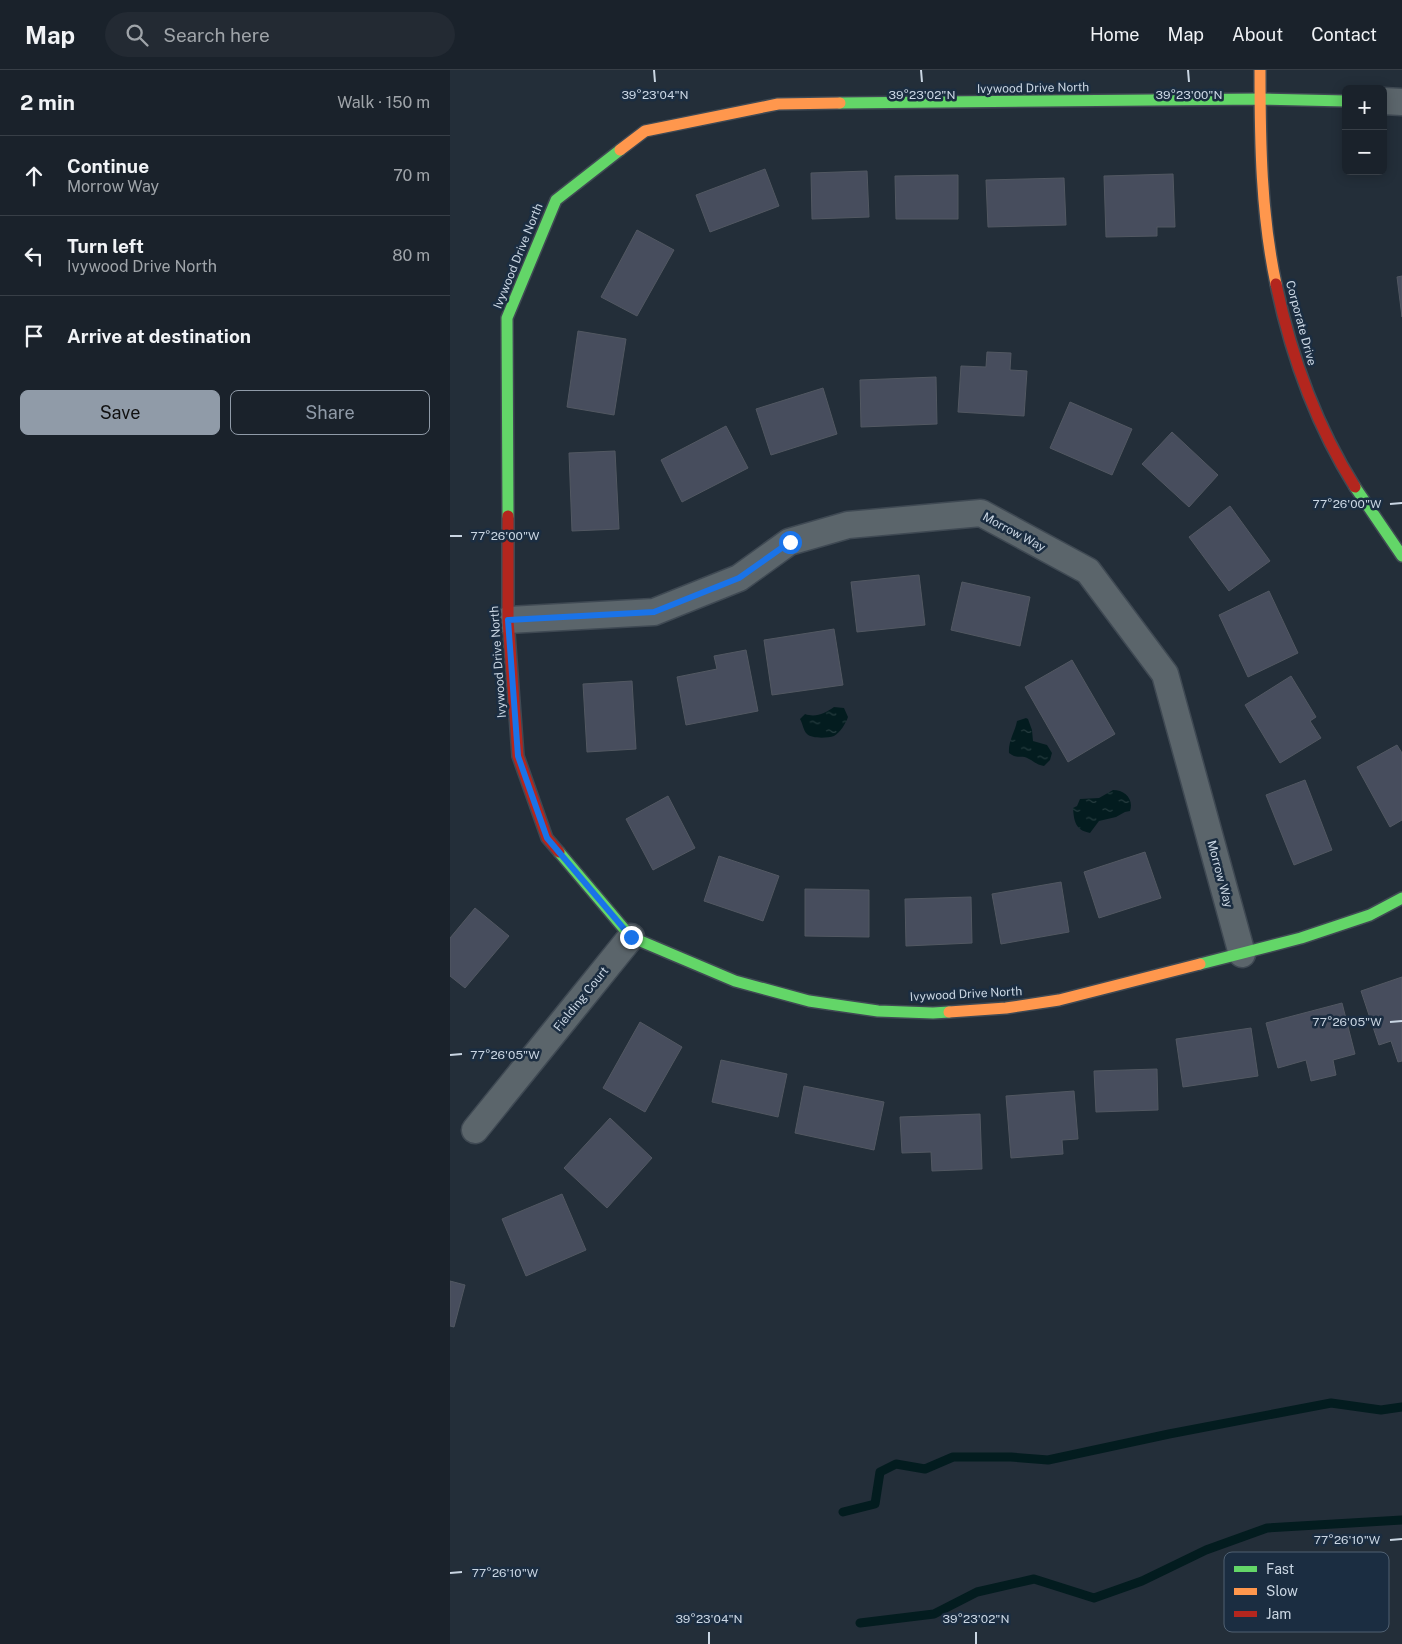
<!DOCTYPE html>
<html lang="en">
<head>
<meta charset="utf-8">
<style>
	:root { --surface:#1a222b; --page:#232a33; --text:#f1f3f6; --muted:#9fa4a9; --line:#383f47; --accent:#909ba8 }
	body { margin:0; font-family:"Public Sans",sans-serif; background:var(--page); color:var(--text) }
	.controls { position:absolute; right:15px; top:15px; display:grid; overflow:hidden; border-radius:8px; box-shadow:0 2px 12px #0003 }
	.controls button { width:45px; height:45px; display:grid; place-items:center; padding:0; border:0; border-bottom:1px solid var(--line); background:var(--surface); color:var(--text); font:25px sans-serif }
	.stop { position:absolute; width:15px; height:15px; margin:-11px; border:4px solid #1a73e8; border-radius:50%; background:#fff }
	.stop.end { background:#1a73e8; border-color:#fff; box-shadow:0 1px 5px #0008 }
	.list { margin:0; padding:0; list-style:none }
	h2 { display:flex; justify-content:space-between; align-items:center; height:65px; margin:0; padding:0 20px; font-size:21px }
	h2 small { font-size:16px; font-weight:400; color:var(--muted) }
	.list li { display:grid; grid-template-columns:32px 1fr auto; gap:15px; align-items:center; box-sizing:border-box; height:80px; padding:0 20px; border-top:1px solid var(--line) }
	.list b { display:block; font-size:19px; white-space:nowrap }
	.list p { margin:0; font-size:16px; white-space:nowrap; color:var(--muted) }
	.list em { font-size:16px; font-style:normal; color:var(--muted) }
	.actions { display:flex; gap:10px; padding:15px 20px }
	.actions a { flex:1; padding:11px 0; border:1px solid var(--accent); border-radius:8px; text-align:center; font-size:18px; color:var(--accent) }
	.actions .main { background:var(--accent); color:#111 }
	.icon { flex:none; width:28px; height:28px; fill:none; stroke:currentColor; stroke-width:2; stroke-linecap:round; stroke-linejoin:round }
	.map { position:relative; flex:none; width:952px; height:1574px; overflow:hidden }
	header { display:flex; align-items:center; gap:30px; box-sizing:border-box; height:70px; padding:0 25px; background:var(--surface); border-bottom:1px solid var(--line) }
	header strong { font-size:24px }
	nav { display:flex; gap:28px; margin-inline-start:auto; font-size:18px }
	.search { width:350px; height:45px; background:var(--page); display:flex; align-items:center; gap:12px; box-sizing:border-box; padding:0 18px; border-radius:28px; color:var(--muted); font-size:19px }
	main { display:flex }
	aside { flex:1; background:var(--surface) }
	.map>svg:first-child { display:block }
	.water { fill:url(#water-ripples) }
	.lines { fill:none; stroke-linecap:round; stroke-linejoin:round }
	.stream { stroke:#031c1f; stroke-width:9 }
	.building { fill:#474d5d; stroke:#525862 }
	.street-casing { stroke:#3f4953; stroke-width:29 }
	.fast-casing { stroke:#3f4953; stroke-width:14 }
	.slow-casing { stroke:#3f4953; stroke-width:14 }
	.jam-casing { stroke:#3f4953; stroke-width:14 }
	.street { stroke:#5b656b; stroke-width:26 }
	.fast { stroke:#63d668; stroke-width:11 }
	.slow { stroke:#ff974d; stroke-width:11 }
	.jam { stroke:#b3261e; stroke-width:11 }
	.route { stroke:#1a73e8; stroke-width:6 }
	.ticks { fill:none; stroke:#cad6e3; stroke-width:2 }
	.labels { text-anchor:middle; stroke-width:5; stroke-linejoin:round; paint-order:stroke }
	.street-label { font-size:12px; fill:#cad6e3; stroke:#1b2d41 }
	.key { fill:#1b2d41; stroke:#506072; stroke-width:1 }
	.key-label { font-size:14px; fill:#cad6e3 }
	.ticks-label { font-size:12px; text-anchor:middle; fill:#cad6e3; stroke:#1b2d41; stroke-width:5; stroke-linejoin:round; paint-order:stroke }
</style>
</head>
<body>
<header>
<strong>Map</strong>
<div class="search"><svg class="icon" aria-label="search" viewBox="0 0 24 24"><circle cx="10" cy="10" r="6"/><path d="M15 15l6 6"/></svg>Search here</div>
<nav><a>Home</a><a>Map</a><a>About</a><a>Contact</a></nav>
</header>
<main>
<aside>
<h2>2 min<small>Walk · 150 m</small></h2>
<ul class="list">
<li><svg class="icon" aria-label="ahead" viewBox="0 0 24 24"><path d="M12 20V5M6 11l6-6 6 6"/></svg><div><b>Continue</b><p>Morrow Way</p></div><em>70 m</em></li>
<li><svg class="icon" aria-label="left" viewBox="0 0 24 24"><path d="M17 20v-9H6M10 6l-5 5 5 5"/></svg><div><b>Turn left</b><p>Ivywood Drive North</p></div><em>80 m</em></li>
<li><svg class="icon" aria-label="arrive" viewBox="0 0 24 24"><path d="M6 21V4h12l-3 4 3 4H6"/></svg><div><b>Arrive at destination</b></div></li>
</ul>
<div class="actions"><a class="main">Save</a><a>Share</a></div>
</aside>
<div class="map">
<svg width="952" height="1574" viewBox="0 0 952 1574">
	<defs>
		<pattern id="water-ripples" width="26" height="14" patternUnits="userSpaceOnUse" patternTransform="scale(1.25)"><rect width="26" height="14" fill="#031c1f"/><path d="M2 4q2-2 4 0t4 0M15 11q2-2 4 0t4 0" fill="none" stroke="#263c3f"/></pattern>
	</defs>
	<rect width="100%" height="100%" fill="#232e39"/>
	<path class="water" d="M384,637l10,1 4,9c-2,6 -8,16 -14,19 -6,2 -22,3 -27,-2 -4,-4 -4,-10 -7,-15l5,-5c11,4 20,-1 29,-7z
		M576,648l2,1 4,11 1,11 14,4 5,8 -2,7 -6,6c-7,-1 -9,-4 -15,-7 -8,-5 -11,1 -20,-6 -1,-12 6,-21 8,-32z
		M663,720c12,0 21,9 17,21l-5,1 -9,5 -17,4 -9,12c-15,-3 -16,-12 -17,-25l4,-2 3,-7 19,-1z"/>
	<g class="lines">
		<path class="stream" d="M393,1442l32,-8 5,-32 16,-8 29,5 28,-12h58l37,3 121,-26 162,-31 50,7 21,-3
			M410,1553l74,-9 43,-22 57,-13 60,19 48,-17 64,-31 61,-22 135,-8"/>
	</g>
	<path class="building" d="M315,99l14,37 -69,26 -14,-37z
		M417,101l2,46 -57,2 -1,-46z
		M723,104l2,53h-18v9l-51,1 -2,-61z
		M508,105v44h-62l-1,-43z
		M614,108l2,47 -78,2 -2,-47z
		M187,160l37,20 -37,66 -36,-19z
		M952,206v41l-5,-40z
		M128,261l48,8 -12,76 -47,-8z
		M537,282l24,1 -1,17 17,1 -3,45 -66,-4 3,-46 25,1z
		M486,307l1,47 -76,3 -1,-47z
		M373,318l14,46 -66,21 -15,-46z
		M620,332l62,27 -20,46 -62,-27z
		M276,356l22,42 -66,34 -21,-42z
		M722,362l46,43 -29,32 -47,-43z
		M165,381l4,78 -47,2 -3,-78z
		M780,436l40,55 -41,30 -40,-54z
		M469,505l6,50 -68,7 -6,-50z
		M512,512l68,15 -10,49 -69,-16z
		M819,521l29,62 -50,24 -29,-62z
		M384,559l9,56 -71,10 -8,-55z
		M296,580l12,61 -72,14 -9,-48 40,-8 -3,-13z
		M622,590l43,74 -47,28 -43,-75z
		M841,606l25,41 -6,4 11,17 -41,25 -35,-58z
		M182,611l4,68 -49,3 -4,-68z
		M947,675l5,8v67l-12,7 -33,-60z
		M855,710l27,70 -38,15 -28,-70z
		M218,726l27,52 -42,22 -27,-51z
		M695,782l16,46 -62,20 -15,-46z
		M269,786l60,20 -16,45 -59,-20z
		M611,812l8,50 -68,12 -9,-50z
		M355,819l64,1v47l-64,-1z
		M521,827l1,46 -66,3 -1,-47z
		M25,838l34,28 -44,52 -15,-12v-38z
		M952,907v84l-4,1 -7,-21 -12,4 -18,-54z
		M892,933l13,51 -22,6 3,15 -25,6 -5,-21 -28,8 -12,-45z
		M190,952l42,25 -37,65 -42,-24z
		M801,958l7,48 -75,11 -7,-48z
		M271,990l66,14 -9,43 -66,-15z
		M707,999l1,41 -62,2 -2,-41z
		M354,1016l80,16 -10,48 -79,-17z
		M624,1021l4,48 -16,1 1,14 -52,4 -5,-62z
		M530,1044l2,55 -50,2 -1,-19 -29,1 -2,-36z
		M160,1048l42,40 -45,50 -43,-40z
		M112,1124l24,56 -60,26 -24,-57z
		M0,1211l15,4 -11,42 -4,-1z"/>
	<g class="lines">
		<defs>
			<path id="street" d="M933,31l19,1
				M58,550l146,-8 85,-34 50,-36 59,-17 133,-12 107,58 77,103 77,280
				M25,1060l156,-193"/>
			<path id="fast" d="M390,33l420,-4 86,2
				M905,417l47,69
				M58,446l-1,-198 49,-118 64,-50
				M109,782l72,85 104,44 74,20 69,10 55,2 16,-1
				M750,894l101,-26 69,-23 32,-17"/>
			<path id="slow" d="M810,0c0,72 1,144 16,214
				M170,80l25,-19 133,-27 62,-1
				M499,942l57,-4 53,-8 141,-36"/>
			<path id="jam" d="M826,214c15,72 40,141 79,203
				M58,446v104l10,136 29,82 12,14"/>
		</defs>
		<use href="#street" class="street-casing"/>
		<use href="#fast" class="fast-casing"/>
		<use href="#slow" class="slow-casing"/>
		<use href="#jam" class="jam-casing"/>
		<use href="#street" class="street"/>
		<use href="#fast" class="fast"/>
		<use href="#slow" class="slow"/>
		<use href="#jam" class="jam"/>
	</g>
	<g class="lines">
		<path class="route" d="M181,867l-84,-99 -29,-82 -10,-136 146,-8 85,-34 51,-36"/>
	</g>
	<path class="ticks" d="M204,0l1,12M471,0l1,12M738,0l1,12M940,434l12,-1M0,466h12M940,952l12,-1M0,985l12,-1M940,1470l12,-1M0,1503l12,-1M259,1562v12M526,1562v12"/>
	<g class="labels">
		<g class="street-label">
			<text transform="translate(583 18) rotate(-1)" y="4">Ivywood Drive North</text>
			<text transform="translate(68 186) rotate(-68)" y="4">Ivywood Drive North</text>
			<text transform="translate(851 253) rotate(75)" y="4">Corporate Drive</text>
			<text transform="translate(564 462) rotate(28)" y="4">Morrow Way</text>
			<text transform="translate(48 592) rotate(-94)" y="4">Ivywood Drive North</text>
			<text transform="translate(770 804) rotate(75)" y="4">Morrow Way</text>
			<text transform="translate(516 924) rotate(-3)" y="4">Ivywood Drive North</text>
			<text transform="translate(131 929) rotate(-51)" y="4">Fielding Court</text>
		</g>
	</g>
	<rect x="774" y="1482" width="165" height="80" rx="8" class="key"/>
	<rect x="784" y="1496" width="23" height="6" fill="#63d668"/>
	<rect x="784" y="1518" width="23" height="7" fill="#ff974d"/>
	<rect x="784" y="1541" width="23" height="6" fill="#b3261e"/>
	<g class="key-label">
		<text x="816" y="1504">Fast</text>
		<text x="816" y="1526">Slow</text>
		<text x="816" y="1549">Jam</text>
	</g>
	<g class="ticks-label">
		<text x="205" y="29">39°23'04"N</text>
		<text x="472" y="29">39°23'02"N</text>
		<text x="739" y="29">39°23'00"N</text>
		<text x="897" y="438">77°26'00"W</text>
		<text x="55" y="470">77°26'00"W</text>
		<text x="897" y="956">77°26'05"W</text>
		<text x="55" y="989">77°26'05"W</text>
		<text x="897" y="1474">77°26'10"W</text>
		<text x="55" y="1507">77°26'10"W</text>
		<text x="259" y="1553">39°23'04"N</text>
		<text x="526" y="1553">39°23'02"N</text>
	</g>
</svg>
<div class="controls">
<button>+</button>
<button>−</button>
</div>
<div class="stop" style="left:340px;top:472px"></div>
<div class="stop end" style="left:181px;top:867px"></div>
</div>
</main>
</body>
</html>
